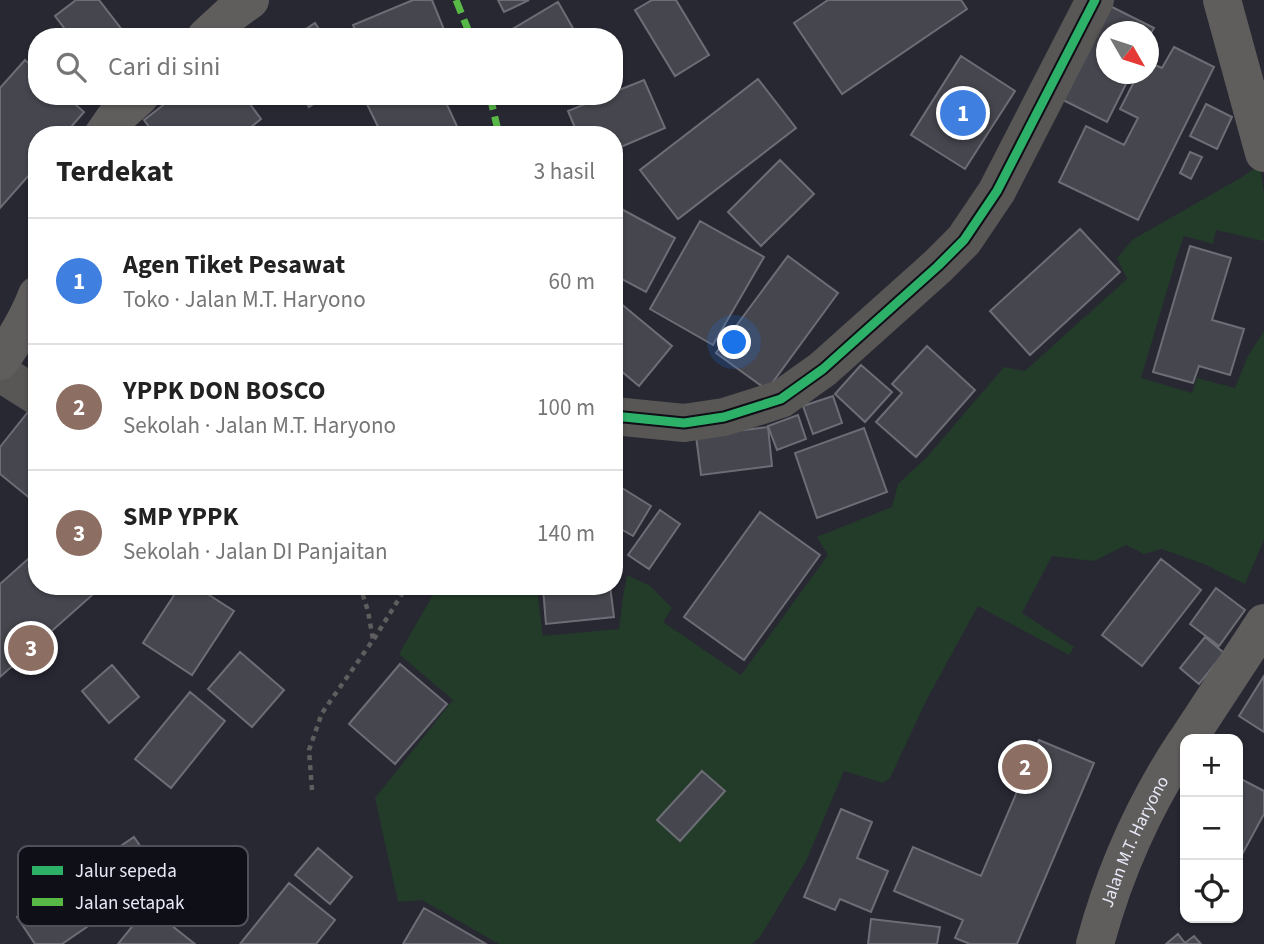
<!DOCTYPE html>
<html lang="id">
<head>
<meta charset="utf-8">
<style>
	:root { --surface:#fff; --page:#f2f2f2; --text:#222; --muted:#767676; --line:#e0e0e0; --accent:#0b8043 }
	body { margin:0; font-family:"Source Sans 3",sans-serif; background:var(--page); color:var(--text) }
	.controls { position:absolute; right:21px; bottom:21px; display:grid; overflow:hidden; border-radius:14px; box-shadow:0 2px 5px #0004 }
	.controls button { width:63px; height:63px; display:grid; place-items:center; padding:0; border:0; border-bottom:2px solid var(--line); background:var(--surface); color:var(--text); font:35px sans-serif }
	.compass { position:absolute; left:1096px; top:21px; width:63px; height:63px; border-radius:50%; background:var(--surface); box-shadow:0 2px 5px #0004; rotate:129deg }
	.you { position:absolute; left:735px; top:343px; width:24px; height:24px; margin:-18px; border:5px solid #fff; border-radius:50%; background:#1a73e8; box-shadow:0 0 0 10px #1a73e833 }
	.badge { display:grid; place-items:center; width:46px; height:46px; border-radius:50%; background:var(--accent); color:#fff; font-size:23px; font-weight:700 }
	.pin { position:absolute; translate:-50% -50%; border:4px solid #fff; box-shadow:0 2px 7px #0006 }
	.list { margin:0; padding:0; list-style:none }
	h2 { display:flex; justify-content:space-between; align-items:center; height:91px; margin:0; padding:0 28px; font-size:30px }
	h2 small { font-size:23px; font-weight:400; color:var(--muted) }
	.list li { display:grid; grid-template-columns:46px 1fr auto; gap:21px; align-items:center; box-sizing:border-box; height:126px; padding:0 28px; border-top:2px solid var(--line) }
	.list b { display:block; font-size:26px; white-space:nowrap }
	.list p { margin:0; font-size:23px; white-space:nowrap; color:var(--muted) }
	.list em { font-size:23px; font-style:normal; color:var(--muted) }
	.icon { flex:none; width:38px; height:38px; fill:none; stroke:currentColor; stroke-width:2; stroke-linecap:round; stroke-linejoin:round }
	.map { position:relative; flex:none; width:1264px; height:944px; overflow:hidden }
	.search { position:absolute; background:var(--surface); box-shadow:0 2px 5px #0004; left:28px; top:28px; width:595px; height:77px; display:flex; align-items:center; gap:18px; box-sizing:border-box; padding:0 24px; border-radius:28px; color:var(--muted); font-size:26px }
	.panel { position:absolute; background:var(--surface); box-shadow:0 2px 5px #0004; left:28px; top:126px; width:595px; height:469px; border-radius:28px }
	.map>svg:first-child { display:block }
	.grass { fill:#233c29 }
	.building { fill:#46464f; stroke:#6d6d76; stroke-width:2 }
	.lines { fill:none; stroke-linecap:round; stroke-linejoin:round }
	.path { stroke:#5e5e5f; stroke-width:4.5; stroke-dasharray:5 5; stroke-linecap:butt }
	.minor { stroke:#585756; stroke-width:38 }
	.major { stroke:#605e5d; stroke-width:38 }
	.quiet { stroke:#58b947; stroke-width:7; stroke-dasharray:14 7; stroke-linecap:butt }
	.cycleway-casing { stroke:#0e0f17; stroke-width:13 }
	.cycleway { stroke:#2db169; stroke-width:9 }
	.labels { text-anchor:middle; stroke-width:7; stroke-linejoin:round; paint-order:stroke }
	.street-label { font-size:18px; fill:#e8e9f7; stroke:#0e0f17 }
	.key { fill:#0e0f17; stroke:#4f505a; stroke-width:2 }
	.key-label { font-size:19px; fill:#e8e9f7 }
</style>
</head>
<body>
<div class="map">
<svg width="1264" height="944" viewBox="0 0 1264 944">
	<rect width="100%" height="100%" fill="#282833"/>
	<path class="grass" d="M1260,165l4,28v48l-48,-11 -3,14 -29,-8 -6,17 -37,125 51,15 5,-15 38,10 13,-32 16,-25v209l-19,44 -39,-19 -44,-16 -18,5 -18,-9 -32,16 -42,-5 -30,57 52,34 -5,8 -91,-49 -51,93 -37,79 -7,5 -39,-12 -38,90 -46,76 -8,7h-253l-77,-44 -24,2 -23,-104 78,-98 -54,-46 39,-68h92l7,4 6,46 76,-7 4,-32 4,-22 23,11 22,22 -9,14 78,53 87,-120 -11,-18 75,-30 6,-23 28,-26 78,-91 21,4 102,-92 -10,-21 15,-18 110,-63z"/>
	<path class="building" d="M76,0h23l27,35 -2,2h-53l-16,-21z
		M413,0h19l15,37h-89l-5,-12z
		M498,0h31l-25,12z
		M652,0h24l33,55 -34,21 -40,-66z
		M828,0h133l6,9 -125,85 -48,-71z
		M558,2l20,35h-79z
		M1110,6l44,22 -6,10v-6h-42v42h25l-24,48 -44,-22z
		M315,23l9,14h-30z
		M1174,47l40,20 -76,153 -79,-38 27,-56 38,19 14,-27 -18,-9 18,-35h10v-12l14,6z
		M961,56l54,35 -50,78 -54,-34z
		M25,60l12,10v26h29l18,16 -20,23h-27v31l-37,42v-120z
		M758,79l38,49 -118,91 -38,-49z
		M644,80l21,48 -51,22v-15h-36l-10,-24 37,-15h9v-4z
		M175,96h69l17,23 -20,16h-86l-11,-15z
		M302,96h23l-16,11z
		M374,96h69l18,39h-79l-17,-35z
		M1206,104l26,13 -15,32 -27,-13z
		M1190,152l12,5 -11,22 -11,-6z
		M780,160l34,34 -53,52 -33,-34z
		M614,205l61,33 -29,54 -32,-17z
		M700,221l64,36 -51,88 -63,-36z
		M1080,229l40,43 -90,83 -40,-44z
		M1190,246l41,12 -19,62 32,9 -14,46 -31,-9 -6,17 -40,-11z
		M788,256l50,37 -71,97 -51,-37z
		M614,298l58,48 -33,40 -25,-21z
		M927,346l48,44 -59,67 -40,-35 26,-29 -10,-9z
		M861,365l31,27 -27,30 -30,-28z
		M833,396l9,27 -29,11 -10,-28z
		M32,407l5,5v92l-37,-30v-27z
		M798,415l8,24 -29,11 -9,-24z
		M768,427l4,39 -71,9 -5,-39z
		M864,428l23,64 -70,26 -22,-65z
		M614,483l37,23 -18,30 -19,-11z
		M660,510l20,14 -31,45 -21,-14z
		M760,512l60,43 -76,105 -60,-43z
		M37,551v35h59l3,3 -99,88v-93z
		M1161,559l40,31 -59,76 -40,-31z
		M180,586h15l39,25 -42,64 -49,-32z
		M564,586h46l4,31 -68,7 -3,-36z
		M1216,588l29,22 -26,36 -29,-22z
		M1205,637l19,16 -25,31 -19,-16z
		M240,652l44,38 -32,37 -44,-38z
		M400,664l47,40 -52,60 -46,-40z
		M112,665l27,32 -30,26 -27,-32z
		M1264,676v56l-25,-16z
		M190,692l35,29 -54,67 -36,-29z
		M1039,740l55,23 -77,181h-47l-15,-6 8,-18 -69,-29 19,-44 68,29z
		M702,771l23,20 -45,50 -23,-21z
		M1241,779l23,12v23l-26,48v-77z
		M841,809l31,13 -15,36 31,13 -17,41 -31,-13 -5,11 -31,-13z
		M134,837l27,39 -99,68h-27l-18,-27z
		M318,848l34,29 -22,27 -35,-29z
		M289,883l46,37 -19,24h-76z
		M148,907l47,37h-77z
		M424,908l62,36h-83z
		M871,919l69,8 -3,17h-69z
		M1178,934l7,9 9,-7 7,8h-35z"/>
	<g class="lines">
		<path class="path" d="M374,639l33,-53
			M312,790l-3,-40 13,-37 51,-73 -5,-29 -8,-25"/>
		<path class="minor" d="M0,373l37,23
			M614,416l70,7 40,-6 57,-18 42,-30 115,-103 26,-26 33,-49 98,-191"/>
		<g class="major">
			<path d="M1222,0l42,153"/>
			<path d="M206,37l26,-24 18,-13"/>
			<path d="M103,135l11,-16 26,-23"/>
			<path d="M0,361c15,-21 28,-42 37,-66"/>
			<path d="M1188,739l76,-116"/>
			<path id="s1" d="M1095,944c19,-71 49,-139 90,-201"/>
		</g>
		<path class="quiet" d="M456,0l15,37
			M490,96l9,39"/>
		<defs>
			<path id="cycleway" d="M614,416l70,7 40,-6 57,-18 42,-30 115,-103 26,-26 33,-49 98,-191"/>
		</defs>
		<use href="#cycleway" class="cycleway-casing"/>
		<use href="#cycleway" class="cycleway"/>
	</g>
	<g class="labels">
		<g class="street-label">
			<text dy="6" stroke="none"><textPath href="#s1" startOffset="110">Jalan M.T. Haryono</textPath></text>
		</g>
	</g>
	<rect x="18" y="846" width="230" height="80" rx="10" class="key"/>
	<rect x="32" y="866" width="31" height="9" fill="#2db169"/>
	<rect x="32" y="898" width="31" height="8" fill="#58b947"/>
	<g class="key-label">
		<text x="75" y="877">Jalur sepeda</text>
		<text x="75" y="909">Jalan setapak</text>
	</g>
</svg>
<div class="controls">
<button>+</button>
<button>−</button>
<button><svg class="icon" aria-label="locate" viewBox="0 0 24 24"><circle cx="12" cy="12" r="6"/><path d="M12 2v4M12 18v4M2 12h4M18 12h4"/></svg></button>
</div>
<svg class="compass" viewBox="-18 -18 36 36"><path d="M0-13l5 13h-10z" fill="#e53935"/><path d="M0 13l5-13h-10z" fill="#767676"/></svg>
<div class="you"></div>
<div class="pin badge" style="left:963px;top:113px;background:#3f7fe0">1</div>
<div class="pin badge" style="left:1025px;top:767px;background:#8d6e63">2</div>
<div class="pin badge" style="left:31px;top:648px;background:#8d6e63">3</div>
<div class="search"><svg class="icon" aria-label="search" viewBox="0 0 24 24"><circle cx="10" cy="10" r="6"/><path d="M15 15l6 6"/></svg>Cari di sini</div>
<section class="panel">
<h2>Terdekat<small>3 hasil</small></h2>
<ul class="list">
<li><span class="badge" style="background:#3f7fe0">1</span><div><b>Agen Tiket Pesawat</b><p>Toko · Jalan M.T. Haryono</p></div><em>60 m</em></li>
<li><span class="badge" style="background:#8d6e63">2</span><div><b>YPPK DON BOSCO</b><p>Sekolah · Jalan M.T. Haryono</p></div><em>100 m</em></li>
<li><span class="badge" style="background:#8d6e63">3</span><div><b>SMP YPPK</b><p>Sekolah · Jalan DI Panjaitan</p></div><em>140 m</em></li>
</ul>
</section>
</div>
</body>
</html>
